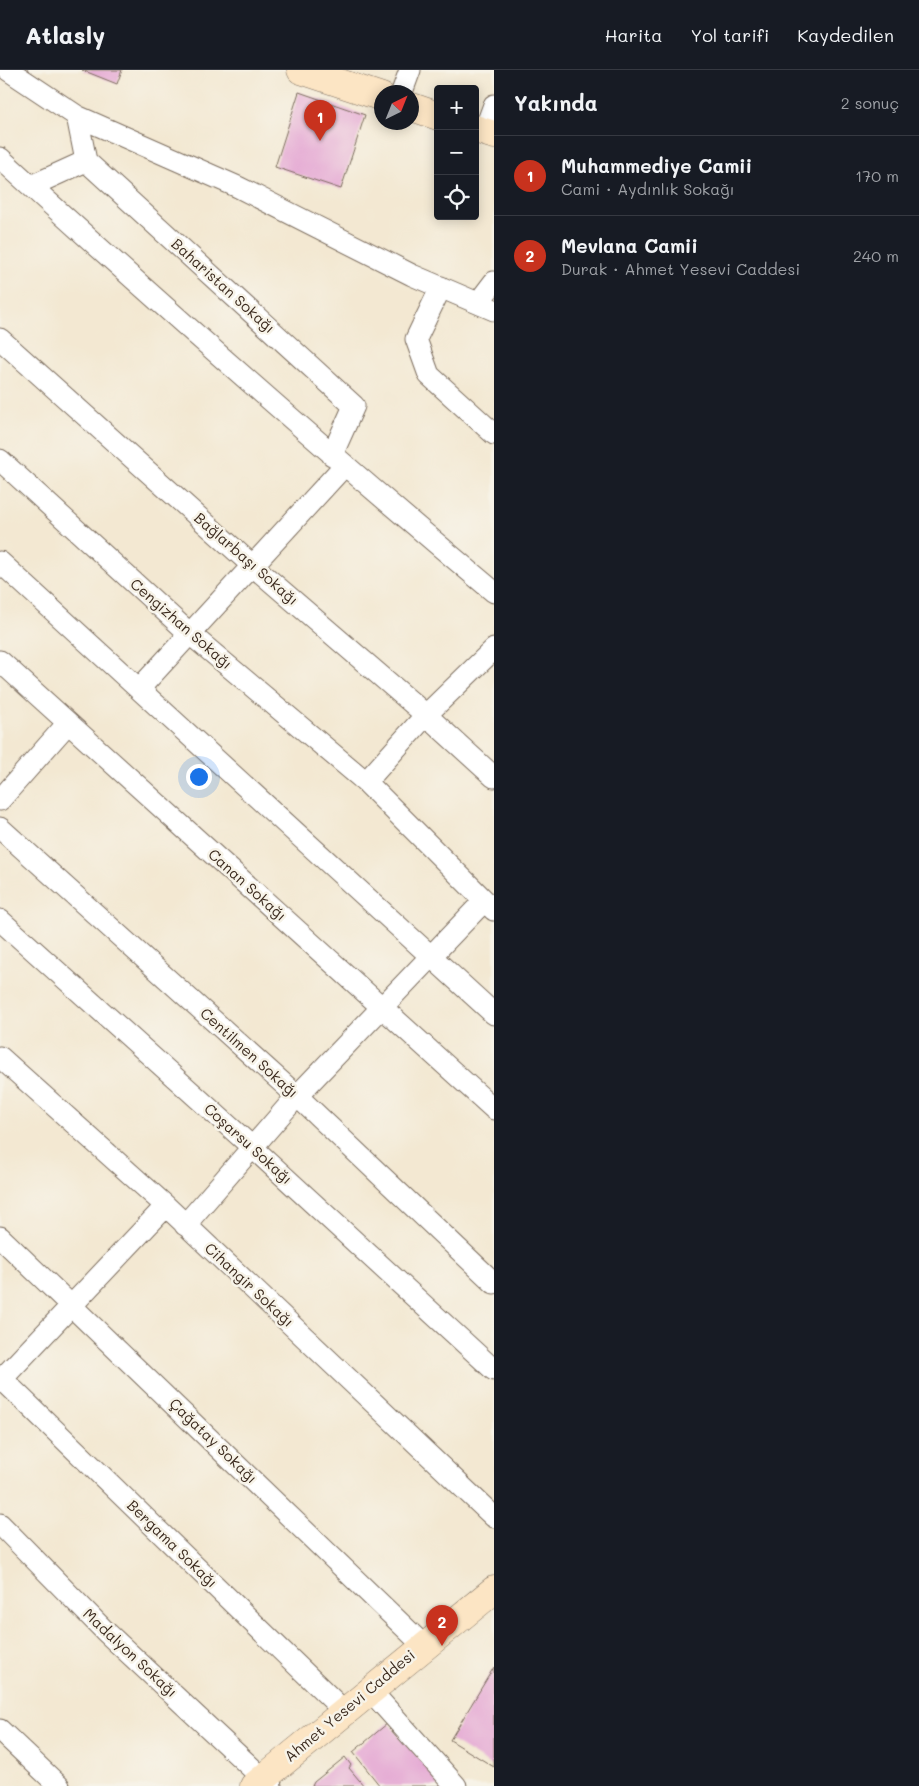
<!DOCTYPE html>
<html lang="tr">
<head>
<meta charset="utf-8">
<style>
	:root { --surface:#171b24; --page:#242831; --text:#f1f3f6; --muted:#9ea1a6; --line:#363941; --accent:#c8321e }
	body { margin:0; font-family:Mali,sans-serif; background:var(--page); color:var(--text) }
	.controls { position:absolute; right:15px; top:15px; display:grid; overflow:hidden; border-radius:5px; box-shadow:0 2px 12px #0003 }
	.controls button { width:45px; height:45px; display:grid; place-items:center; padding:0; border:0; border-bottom:1px solid var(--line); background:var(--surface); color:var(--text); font:25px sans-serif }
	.compass { position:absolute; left:374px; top:15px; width:45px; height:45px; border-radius:50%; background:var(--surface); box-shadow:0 2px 12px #0003; rotate:43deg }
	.you { position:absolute; left:198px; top:706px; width:18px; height:18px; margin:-12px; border:4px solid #fff; border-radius:50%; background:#1a73e8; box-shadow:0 0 0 8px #1a73e833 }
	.badge { display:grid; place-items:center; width:32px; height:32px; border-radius:50%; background:var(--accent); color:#fff; font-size:16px; font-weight:700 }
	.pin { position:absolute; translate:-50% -41px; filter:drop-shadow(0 1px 2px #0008) }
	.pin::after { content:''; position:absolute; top:26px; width:18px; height:15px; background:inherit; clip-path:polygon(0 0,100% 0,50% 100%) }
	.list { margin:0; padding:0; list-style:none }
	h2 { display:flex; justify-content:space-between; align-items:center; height:65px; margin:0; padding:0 20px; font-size:21px }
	h2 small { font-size:16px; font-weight:400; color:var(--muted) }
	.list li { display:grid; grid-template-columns:32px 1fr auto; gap:15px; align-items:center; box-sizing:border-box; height:80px; padding:0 20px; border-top:1px solid var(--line) }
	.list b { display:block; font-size:19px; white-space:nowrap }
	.list p { margin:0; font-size:16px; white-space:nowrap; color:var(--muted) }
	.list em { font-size:16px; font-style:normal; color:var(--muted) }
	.icon { flex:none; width:28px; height:28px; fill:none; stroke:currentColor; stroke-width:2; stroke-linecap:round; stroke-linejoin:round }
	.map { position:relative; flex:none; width:494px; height:1716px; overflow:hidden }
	header { display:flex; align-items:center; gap:30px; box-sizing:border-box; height:70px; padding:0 25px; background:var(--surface); border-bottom:1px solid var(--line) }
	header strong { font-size:24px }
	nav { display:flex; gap:28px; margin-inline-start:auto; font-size:18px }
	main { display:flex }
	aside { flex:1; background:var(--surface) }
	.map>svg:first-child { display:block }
	.building { fill:#e3a2d2 }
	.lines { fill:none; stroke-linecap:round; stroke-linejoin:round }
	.street-casing { stroke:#7b6c5d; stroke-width:23 }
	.secondary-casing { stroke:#7b6c5d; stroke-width:29 }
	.street { stroke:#fff; stroke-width:21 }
	.secondary { stroke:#fce5c4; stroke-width:28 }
	.labels { text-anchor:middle; stroke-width:5; stroke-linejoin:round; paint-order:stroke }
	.street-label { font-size:15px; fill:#3b2a1e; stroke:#f7f3e8 }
</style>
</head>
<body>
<header>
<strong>Atlasly</strong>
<nav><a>Harita</a><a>Yol tarifi</a><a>Kaydedilen</a></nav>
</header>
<main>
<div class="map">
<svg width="494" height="1716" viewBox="0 0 494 1716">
	<rect width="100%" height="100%" fill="#f7f3e8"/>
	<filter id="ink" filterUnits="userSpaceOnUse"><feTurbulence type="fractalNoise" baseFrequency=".02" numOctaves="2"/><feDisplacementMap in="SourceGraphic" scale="10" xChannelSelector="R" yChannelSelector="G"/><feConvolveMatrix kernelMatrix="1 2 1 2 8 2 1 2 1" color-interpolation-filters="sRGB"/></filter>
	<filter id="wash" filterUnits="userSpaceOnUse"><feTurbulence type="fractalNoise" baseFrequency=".0096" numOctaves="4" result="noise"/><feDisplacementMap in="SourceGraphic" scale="20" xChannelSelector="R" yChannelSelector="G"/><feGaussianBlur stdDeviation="1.12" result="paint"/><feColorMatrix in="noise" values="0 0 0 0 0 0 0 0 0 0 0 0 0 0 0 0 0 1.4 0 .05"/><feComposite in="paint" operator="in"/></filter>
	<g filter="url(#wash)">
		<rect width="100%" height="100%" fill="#f3e8d2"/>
		<g id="blocks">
			<path class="building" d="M82,0h40l-5,14z
				M299,22l66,23 -24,74 -66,-22z
				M494,1597v100l-44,-27z
				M388,1653l56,63h-64l-27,-34z
				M345,1687l6,8 -2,3 15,18h-52l2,-4z"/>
		</g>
	</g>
	<g filter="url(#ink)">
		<use href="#blocks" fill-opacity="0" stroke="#7b6c5d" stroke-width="1"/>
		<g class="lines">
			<defs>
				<path id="street" d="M8,0l69,46 161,71 174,88 82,35
					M402,22l8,-22
					M77,46l9,45 268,245 -22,49
					M484,62l10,-27
					M0,88c162,148 326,293 494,434
					M31,116l55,-25
					M441,217l-25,52 13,36 65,59
					M478,233l16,-21
					M0,269l253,227 173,149 68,62
					M0,390l189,173 177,149 128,128
					M0,492l494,452
					M0,591l494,448
					M139,619l205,-223
					M366,712l60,-67 68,-66
					M0,730l68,-77
					M0,758l297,268 197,187
					M0,850l252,227 242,223
					M0,987l166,149 328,311
					M185,1155l112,-129 187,-195
					M0,1167l424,409
					M0,1307l344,334
					M0,1311l166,-175
					M0,1454l104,106 167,156
					M370,1620l86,96
					M0,1660l59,56"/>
				<path id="secondary" d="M301,0l81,27
					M412,37l26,9
					M475,59l19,6
					M254,1716l240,-196"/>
			</defs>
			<use href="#street" class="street-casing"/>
			<use href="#secondary" class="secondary-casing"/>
			<use href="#street" class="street"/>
			<use href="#secondary" class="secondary"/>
		</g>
	</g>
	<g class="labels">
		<g class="street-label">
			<text transform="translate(223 216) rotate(42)" y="5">Baharistan Sokağı</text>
			<text transform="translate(246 489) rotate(41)" y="5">Bağlarbaşı Sokağı</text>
			<text transform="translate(181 554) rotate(41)" y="5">Cengizhan Sokağı</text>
			<text transform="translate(247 815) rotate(42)" y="5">Canan Sokağı</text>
			<text transform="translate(249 983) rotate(42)" y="5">Centilmen Sokağı</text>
			<text transform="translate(248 1074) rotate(42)" y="5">Coşarsu Sokağı</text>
			<text transform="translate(249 1215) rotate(43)" y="5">Cihangir Sokağı</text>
			<text transform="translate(213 1371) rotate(44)" y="5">Çağatay Sokağı</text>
			<text transform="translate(172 1474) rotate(44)" y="5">Bergama Sokağı</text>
			<text transform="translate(130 1583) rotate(43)" y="5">Madalyon Sokağı</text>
			<text transform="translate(350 1636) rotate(-40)" y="5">Ahmet Yesevi Caddesi</text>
		</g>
	</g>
</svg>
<div class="controls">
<button>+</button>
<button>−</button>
<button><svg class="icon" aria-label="locate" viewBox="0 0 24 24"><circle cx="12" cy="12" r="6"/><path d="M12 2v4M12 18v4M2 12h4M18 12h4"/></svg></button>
</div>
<svg class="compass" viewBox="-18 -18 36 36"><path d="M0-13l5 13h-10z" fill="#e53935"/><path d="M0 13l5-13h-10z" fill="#9ea1a6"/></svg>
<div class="you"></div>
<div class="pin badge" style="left:320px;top:71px">1</div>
<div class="pin badge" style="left:442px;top:1576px">2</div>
</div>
<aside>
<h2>Yakında<small>2 sonuç</small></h2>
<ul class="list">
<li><span class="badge">1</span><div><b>Muhammediye Camii</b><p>Cami · Aydınlık Sokağı</p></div><em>170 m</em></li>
<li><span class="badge">2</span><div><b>Mevlana Camii</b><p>Durak · Ahmet Yesevi Caddesi</p></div><em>240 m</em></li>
</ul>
</aside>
</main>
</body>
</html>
